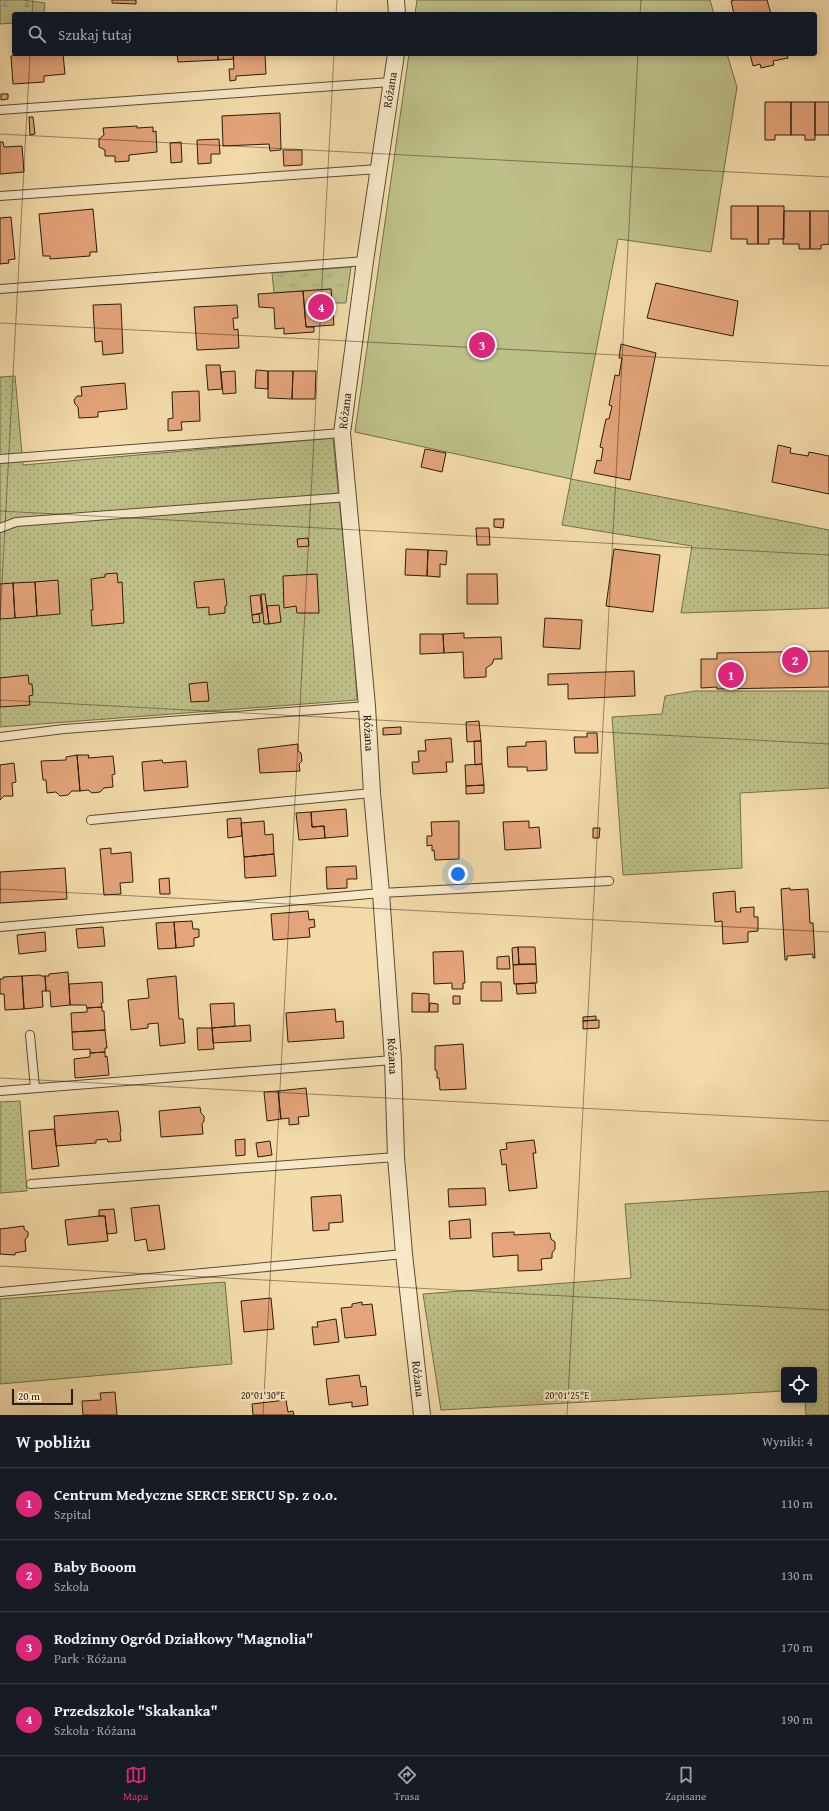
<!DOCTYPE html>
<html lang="pl">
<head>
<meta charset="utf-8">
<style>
	:root { --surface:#171b24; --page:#20242c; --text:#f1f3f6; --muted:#9ea1a6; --line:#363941; --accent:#db2777 }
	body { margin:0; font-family:"Gentium Book Plus",serif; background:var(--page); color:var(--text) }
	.controls { position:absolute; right:12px; bottom:12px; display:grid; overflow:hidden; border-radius:4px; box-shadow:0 2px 10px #0003 }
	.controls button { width:36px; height:36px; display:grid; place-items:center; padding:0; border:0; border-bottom:1px solid var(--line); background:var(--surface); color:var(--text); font:20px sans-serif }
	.scale { position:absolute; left:12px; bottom:10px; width:61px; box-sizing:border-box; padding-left:4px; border:2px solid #2a1b0f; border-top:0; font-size:11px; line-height:14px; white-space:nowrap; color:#2a1b0f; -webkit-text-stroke:3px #f7e8c8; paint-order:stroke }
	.you { position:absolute; left:458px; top:874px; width:14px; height:14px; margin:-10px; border:3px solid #fff; border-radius:50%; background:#1a73e8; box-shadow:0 0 0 6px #1a73e833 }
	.badge { display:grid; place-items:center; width:26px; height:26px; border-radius:50%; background:var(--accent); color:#fff; font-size:13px; font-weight:700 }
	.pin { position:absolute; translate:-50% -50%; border:2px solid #fff; box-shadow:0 1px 4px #0006 }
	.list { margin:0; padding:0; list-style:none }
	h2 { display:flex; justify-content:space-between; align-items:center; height:52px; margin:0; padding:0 16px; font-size:17px }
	h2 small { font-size:13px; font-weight:400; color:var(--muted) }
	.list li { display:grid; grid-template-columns:26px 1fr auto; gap:12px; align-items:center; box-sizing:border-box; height:72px; padding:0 16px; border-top:1px solid var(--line) }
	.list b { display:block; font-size:15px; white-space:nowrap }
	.list p { margin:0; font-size:13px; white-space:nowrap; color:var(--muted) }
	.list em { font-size:13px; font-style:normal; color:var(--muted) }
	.icon { flex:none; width:22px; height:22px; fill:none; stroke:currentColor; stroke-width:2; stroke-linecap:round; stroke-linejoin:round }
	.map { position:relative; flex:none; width:829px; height:1415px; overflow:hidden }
	.search { position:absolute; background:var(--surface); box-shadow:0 2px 10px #0003; left:12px; right:12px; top:12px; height:44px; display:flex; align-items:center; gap:10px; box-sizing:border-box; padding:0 14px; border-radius:4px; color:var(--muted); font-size:15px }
	.sheet { height:340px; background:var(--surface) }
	nav { display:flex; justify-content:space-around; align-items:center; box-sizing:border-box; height:56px; border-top:1px solid var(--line); background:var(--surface); font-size:11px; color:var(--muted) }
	nav a { display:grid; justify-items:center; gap:2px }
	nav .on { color:var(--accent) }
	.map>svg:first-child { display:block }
	.grass { fill:url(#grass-dots); stroke:#746e4b }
	.forest { fill:url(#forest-firs); stroke:#746e4b }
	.park { fill:url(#park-tufts); stroke:#746e4b }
	.garden { fill:#bdc087; stroke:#746e4b }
	.building { fill:#e5a57a; stroke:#2a1b0f }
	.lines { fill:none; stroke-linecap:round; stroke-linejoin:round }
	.service-casing { stroke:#5c4b36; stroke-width:10 }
	.minor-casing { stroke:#5c4b36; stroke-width:18 }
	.service { stroke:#f7e8c8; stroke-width:8 }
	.minor { stroke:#f7e8c8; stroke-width:16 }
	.ticks { fill:none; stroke:#2a1b0f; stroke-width:1; stroke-opacity:0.45 }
	.labels { text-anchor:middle; stroke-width:4; stroke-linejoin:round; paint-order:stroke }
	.street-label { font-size:12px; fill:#2a1b0f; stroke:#f7e8c8 }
	.ticks-label { font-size:10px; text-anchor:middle; fill:#2a1b0f; stroke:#f7e8c8; stroke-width:4; stroke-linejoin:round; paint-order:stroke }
</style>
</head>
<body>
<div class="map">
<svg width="829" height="1415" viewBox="0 0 829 1415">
	<defs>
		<pattern id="grass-dots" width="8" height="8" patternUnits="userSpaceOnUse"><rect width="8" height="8" fill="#bdc087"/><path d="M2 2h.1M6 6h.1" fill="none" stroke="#a3a473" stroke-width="1.8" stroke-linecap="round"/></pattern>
		<pattern id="forest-firs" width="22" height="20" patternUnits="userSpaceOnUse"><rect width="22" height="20" fill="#bdc087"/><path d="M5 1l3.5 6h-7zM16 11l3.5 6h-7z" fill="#a3a473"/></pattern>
		<pattern id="park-tufts" width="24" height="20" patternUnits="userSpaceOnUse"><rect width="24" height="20" fill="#bdc087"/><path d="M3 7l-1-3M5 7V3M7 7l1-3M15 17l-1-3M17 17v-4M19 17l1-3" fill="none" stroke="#a3a473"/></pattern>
	</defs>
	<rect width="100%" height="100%" fill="#f3dcaa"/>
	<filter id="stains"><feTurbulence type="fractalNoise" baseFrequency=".005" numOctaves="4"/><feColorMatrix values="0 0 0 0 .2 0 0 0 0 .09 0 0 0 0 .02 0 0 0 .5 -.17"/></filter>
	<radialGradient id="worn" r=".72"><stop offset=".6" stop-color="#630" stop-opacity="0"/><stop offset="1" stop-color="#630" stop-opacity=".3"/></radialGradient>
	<path class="grass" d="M15,376l8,89 310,-27c8,88 19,174 24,262l-357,27v-350z
		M571,479l258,51v78l-148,5 11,-67 -130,-21z
		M695,691h134v97l-89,5 2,75 -119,7 -11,-158 50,-3 3,-18z
		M20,1101l7,90 -27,2v-91z
		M829,1191v224h-23l-1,-15h9v-30h-30v21l-343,19 -18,-116 208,-16 -6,-74z
		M225,1282l7,82 -232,20v-85z"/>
	<path class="forest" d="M0,0h23l22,3 -1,11h-30v9l-14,1z"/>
	<path class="park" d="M351,267l-5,36h-14l-1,-14 -57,4 -2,-20z"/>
	<path class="garden" d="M417,0h293l4,14h-299z
		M409,54h318l10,33 -26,165 -93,-13 -47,240 -216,-47z"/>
	<path class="building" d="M112,0h24v4l-24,-1z
		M735,0h32l4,14h-37l-3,-13z
		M22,54h41l2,20 -21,2v6l-31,2 -2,-28z
		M177,54h41v6l-40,2z
		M218,54h15l1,5 -16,1z
		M233,54h32l1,20 -30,2v4l-6,1 -1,-12h5z
		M750,54h37l1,4 -15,3 1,4 -13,3 -1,-4 -7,2z
		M1,94h7v5l-7,1z
		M765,102h26v33h-16v5h-10z
		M791,102h24v38h-10v-5h-14z
		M815,102h14v33h-14z
		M280,113l1,37 -11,1 -1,-7 -46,2 -1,-30z
		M29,117h4l2,17 -5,1z
		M137,126v2l16,-1v5l3,-1 1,21 -28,3v6l-14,1v-6h-10v-6l-6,-3v-8l5,-4 -1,-7z
		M219,139l1,15h-9v9l-13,1 -1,-24z
		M0,142h3l1,5 18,-1 2,26 -24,2z
		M181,142l1,20 -11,1 -1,-20z
		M283,150h19v15l-18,1z
		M731,206h27v38h-11v-5h-16z
		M758,206h26v33h-15v5h-11z
		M93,209l4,43h-7v4l-40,3v-3h-7l-4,-42z
		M784,211h26v38h-11v-5h-16z
		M810,211h19v33l-8,1v4h-11z
		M11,217l4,42 -7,1 1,3 -9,1v-46z
		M656,283l82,18 -5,35 -86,-18z
		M331,289l3,36 -28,2 -3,-36z
		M303,291l3,36h8v5l-30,2v-6l-9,1 -1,-21 -15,-1 -1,-13z
		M121,304l2,49 -20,2 -1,-14 -7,1 -2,-37z
		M237,305l1,13h-5l1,12 4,-1 1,19 -42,2 -3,-43z
		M621,344l35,9 -26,127 -36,-7 3,-13 4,1 2,-13 -3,-1 6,-28h3l3,-13 -3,-1 6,-30 4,1 3,-18h-3z
		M206,365h14l2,24 -14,1z
		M256,370l12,1v18l-13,-1z
		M235,371l1,22 -13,1 -2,-22z
		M268,371h25l-1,28 -24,-1z
		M293,371h23l-1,28h-23z
		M125,383l2,26 -29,3v5l-19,1 -1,-11 -3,-3 -1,-4 3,-4h5l-1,-9z
		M199,391l1,30 -19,1 1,8 -14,1v-12l5,-1 -1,-26z
		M778,445l13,3 -1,5 18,3 1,-4 20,4v38l-57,-12z
		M425,449l21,4 -4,19 -21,-5z
		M494,519h10l-1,9 -9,-1z
		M476,528h13l1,17h-13z
		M308,538l1,8 -11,1 -1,-8z
		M406,549l22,1 -1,26 -22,-1z
		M614,549l46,6 -7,57 -47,-6z
		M428,550l19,1 -1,14 -6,-1v13l-13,-1z
		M117,573l1,10 4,-1 2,41 -32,3 -1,-16h2l-2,-31 14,-2v-3z
		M317,574l2,39h-22l-1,-7 -12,2 -1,-32z
		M467,574h30l1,30h-31z
		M224,579l3,26 -2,1v7l-16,2v-8l-12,1 -3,-26z
		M58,580l2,34 -23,2 -2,-34z
		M35,582l2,34 -22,2 -2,-35z
		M13,583l2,35 -15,1v-35z
		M261,594h4l4,30h-5z
		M260,595l2,18 -10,2 -2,-19z
		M279,605l2,17 -12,2 -2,-18z
		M259,614l1,8 -7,1 -1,-8z
		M545,618l37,2 -2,29 -37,-2z
		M464,633v5l37,-1 1,22h-8l-2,5 -6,4v9l-22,1 -1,-26 -19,1 -1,-19z
		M420,634h23l1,19 -24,1z
		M829,651v36l-112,2v-2l-16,1v-29h16v-6z
		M634,671l1,25 -67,3v-15l-20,1v-11z
		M28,675l1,9h3l1,11 -4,1 1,9 -30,2v-29z
		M207,682l2,19 -18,1 -2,-18z
		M479,721l2,20 -14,1 -1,-20z
		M401,727v7l-18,1v-7z
		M587,733h10l1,20h-23l-1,-16h13z
		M451,738l2,24h-7l1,10 -34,2 -1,-12h7l-1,-11h8l-1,-11z
		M474,741h7l1,23 -7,1z
		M546,741l1,29 -20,1v-4h-19l-1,-20 19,-1v-4z
		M298,744v7l3,2 1,8 -3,3 1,7 -40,2 -2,-24z
		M77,755h12l-1,3 25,-2 2,18 -3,1 1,12 -9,1 -4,4 -8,1 -4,-3 -8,1z
		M77,755l3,36h-8l-4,4 -8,1 -4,-4 -9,1 -1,-13h-3l-2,-19 25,-1v-3z
		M162,760l1,3 23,-2 2,26 -44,4 -2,-29z
		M14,763l2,19 -4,1 1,13h-9l-4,4v-35z
		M482,764l2,21 -18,1 -1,-21z
		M484,785v8l-18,1v-8z
		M346,809l2,27 -23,2 -1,-12 -12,1 -1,-15z
		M311,812l1,15 12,-1 1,12 -26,2 -3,-27z
		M241,818l1,18 -14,2 -1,-19z
		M264,821l1,14 8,-1 1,20 -30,3 -3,-34z
		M459,821v38l-24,1 -1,-10 -2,1v-6l-5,1v-10h5l-1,-14z
		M529,821v7l10,-1 2,21 -36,2 -2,-28z
		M593,828h7l-1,10h-6z
		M111,848v6l20,-2 2,30 -13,1 1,11 -17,1 -4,-46z
		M274,854l2,22 -31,2 -1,-21z
		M356,866l1,13h-10v9l-20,1 -1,-22z
		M65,868l2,31 -67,4v-31z
		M169,878l1,16h-10l-1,-15z
		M790,888v2l18,-1 2,34h3l2,35h-2v-4l-26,2v4h-2l-4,-71z
		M735,891l1,21h5l-1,-4 14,-1v10h4v14l-10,1v10l-25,2 -1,-23 -7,1 -2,-29z
		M308,911l1,9 5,-1 1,8 -6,1 1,9 -37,3 -2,-26z
		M192,921l1,8h6v8l-5,1v8l-18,2 -2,-26z
		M174,922l2,26 -18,1 -2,-26z
		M103,927l2,19 -27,2 -2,-19z
		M45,932l1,19 -27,3 -2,-19z
		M518,947l1,17 -6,1 -1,-17z
		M518,947h17l1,17h-17z
		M463,951l2,32h-2v6h-11v-6l-18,1 -1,-32z
		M509,956l1,13h-13v-12z
		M536,964l1,19 -23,1 -1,-19z
		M68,972l2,33 -19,2 -1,-16h-4l-1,-15h4v-2z
		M40,975l1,1h4l1,15h-4l1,16 -19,2 -2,-33z
		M22,976l2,33 -19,1 -1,-16h-4v-15h3v-2z
		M176,976l3,43h4l2,24 -25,3 -2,-23 -10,1v4l-17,2 -3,-30 21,-2 -2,-19z
		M102,982l1,21h-2l1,4 -15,1 -1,-3h-16l-1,-21z
		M481,982h20l1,19h-21z
		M535,983l1,10 -19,1 -1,-10z
		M412,993l17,1v18h-17z
		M453,996h7v8h-7z
		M234,1003l1,23 -23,2 -2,-24z
		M430,1003l8,1v8h-9z
		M102,1007v4h2l1,19 -33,2 -1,-19 16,-1v-4z
		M335,1009l1,13 7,-1 1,17 -56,4 -2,-29z
		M596,1016v4l-13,1v-4z
		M599,1020v8l-16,1v-8z
		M250,1025l1,16 -38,2 -1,-15z
		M197,1028h15l2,21 -16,1z
		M105,1030l2,18h-2v4l-15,1v-4l-17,1 -1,-18z
		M463,1044l3,45 -26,1 -1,-12h-2v-7l-2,-1v-24z
		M105,1052v5l2,-1 2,19 -34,3 -1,-19 16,-2v-4z
		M306,1088l3,28 -11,1 1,7 -10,1v-7l-8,1 -3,-28z
		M278,1091l3,28 -14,2 -3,-29z
		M200,1107l1,6 3,3v5l-2,3 1,10 -42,3 -2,-26z
		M118,1111l3,20 -1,2 1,8 -13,1 -1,-3 -11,1v3l-40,3 -2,-30z
		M54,1129l5,37 -27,3 -3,-38z
		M245,1139v16l-9,1 -1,-16z
		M534,1140l2,13h-3l4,35 -28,3 -3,-27 -4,1 -2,-15 7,-1 -1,-6z
		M270,1141l2,14 -14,2 -2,-14z
		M485,1188l1,17 -37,2 -1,-18z
		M341,1195l2,27 -14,1v7l-16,1 -2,-34z
		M159,1205l6,44 -17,2 -2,-12 -11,2 -4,-33z
		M114,1209l3,24 -10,1 -2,-18h-6v-6z
		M99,1216h6l3,25 -40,4 -3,-25z
		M470,1219l1,19 -21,1 -1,-18z
		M24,1226v3l4,3v4l-3,4 1,11 -11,2v2l-15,-1v-25z
		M514,1232v3l36,-2 1,6 4,3v7l-3,4v5l-11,1 1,11 -24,1v-16l-25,2 -1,-24z
		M271,1298l3,31 -30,3 -3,-31z
		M362,1302v3l10,-1 4,31 -31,3 -4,-30 11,-1v-3z
		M336,1319l3,23 -25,3 -2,-18h6l-1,-5z
		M359,1375l2,12 5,-1 2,19 -16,2v-5l-23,3 -3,-26z
		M115,1392l2,23h-34l-1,-14 19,-1 -1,-7z
		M286,1400l2,12 5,-1 1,4h-41l-1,-11z"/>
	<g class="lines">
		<defs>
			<path id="service" d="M0,110l391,-28
				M0,196l378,-27
				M0,289l365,-28
				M0,459l342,-26
				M0,528l16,-6 332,-25
				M0,737l64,-8 303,-23
				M91,820l281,-27
				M0,927l381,-34 228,-12
				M30,1035l5,53
				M0,1091l393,-31
				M31,1184l365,-27
				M0,1292l404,-38"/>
			<g id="minor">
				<path d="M396,0l1,14"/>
				<path id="s1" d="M396,54l-31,207 -23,172 25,273 5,87 9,100 12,167 3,97 8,97 18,161"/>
			</g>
		</defs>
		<use href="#service" class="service-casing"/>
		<use href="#minor" class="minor-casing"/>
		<use href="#service" class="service"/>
		<use href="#minor" class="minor"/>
	</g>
	<path class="ticks" d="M32,14l1,-14M336,14l1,-14M640,14l1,-14M0,134l829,43M0,323l829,43M0,511l829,44M0,621l30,-567M0,700l829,44M0,889l829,43M0,1078l829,43M0,1266l829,44M263,1415l71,-1361M567,1415l71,-1361"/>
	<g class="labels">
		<g class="street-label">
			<text transform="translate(390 90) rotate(-81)" y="4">Różana</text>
			<text transform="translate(345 411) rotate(-83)" y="4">Różana</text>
			<text dy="4" stroke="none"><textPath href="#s1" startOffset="684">Różana</textPath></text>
			<text dy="4" stroke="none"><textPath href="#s1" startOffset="1008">Różana</textPath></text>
			<text dy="4" stroke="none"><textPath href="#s1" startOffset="1332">Różana</textPath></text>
		</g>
	</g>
	<g class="ticks-label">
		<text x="263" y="1399">20°01'30"E</text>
		<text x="567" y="1399">20°01'25"E</text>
	</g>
	<rect width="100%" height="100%" filter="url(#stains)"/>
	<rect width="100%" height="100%" fill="url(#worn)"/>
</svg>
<div class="controls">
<button><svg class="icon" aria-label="locate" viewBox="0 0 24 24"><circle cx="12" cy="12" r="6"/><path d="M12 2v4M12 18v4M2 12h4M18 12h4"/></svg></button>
</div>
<div class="scale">20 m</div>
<div class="you"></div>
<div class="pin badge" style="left:731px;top:675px">1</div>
<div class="pin badge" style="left:795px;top:660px">2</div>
<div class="pin badge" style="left:482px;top:345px">3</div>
<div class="pin badge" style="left:321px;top:307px">4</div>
<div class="search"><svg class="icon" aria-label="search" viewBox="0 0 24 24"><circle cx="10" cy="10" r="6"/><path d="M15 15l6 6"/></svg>Szukaj tutaj</div>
</div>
<section class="sheet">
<h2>W pobliżu<small>Wyniki: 4</small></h2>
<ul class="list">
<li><span class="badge">1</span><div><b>Centrum Medyczne SERCE SERCU Sp. z o.o.</b><p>Szpital</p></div><em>110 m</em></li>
<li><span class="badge">2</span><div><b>Baby Booom</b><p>Szkoła</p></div><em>130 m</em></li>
<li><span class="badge">3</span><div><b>Rodzinny Ogród Działkowy &quot;Magnolia&quot;</b><p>Park · Różana</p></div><em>170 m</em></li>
<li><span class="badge">4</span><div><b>Przedszkole &quot;Skakanka&quot;</b><p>Szkoła · Różana</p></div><em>190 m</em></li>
</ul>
</section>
<nav>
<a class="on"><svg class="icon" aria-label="map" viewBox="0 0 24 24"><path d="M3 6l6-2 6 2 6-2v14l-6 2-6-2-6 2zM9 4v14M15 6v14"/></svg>Mapa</a>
<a><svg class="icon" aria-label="directions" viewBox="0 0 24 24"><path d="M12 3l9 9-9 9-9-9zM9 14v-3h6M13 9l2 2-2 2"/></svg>Trasa</a>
<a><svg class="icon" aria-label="saved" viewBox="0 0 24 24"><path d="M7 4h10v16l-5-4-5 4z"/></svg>Zapisane</a>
</nav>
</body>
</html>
